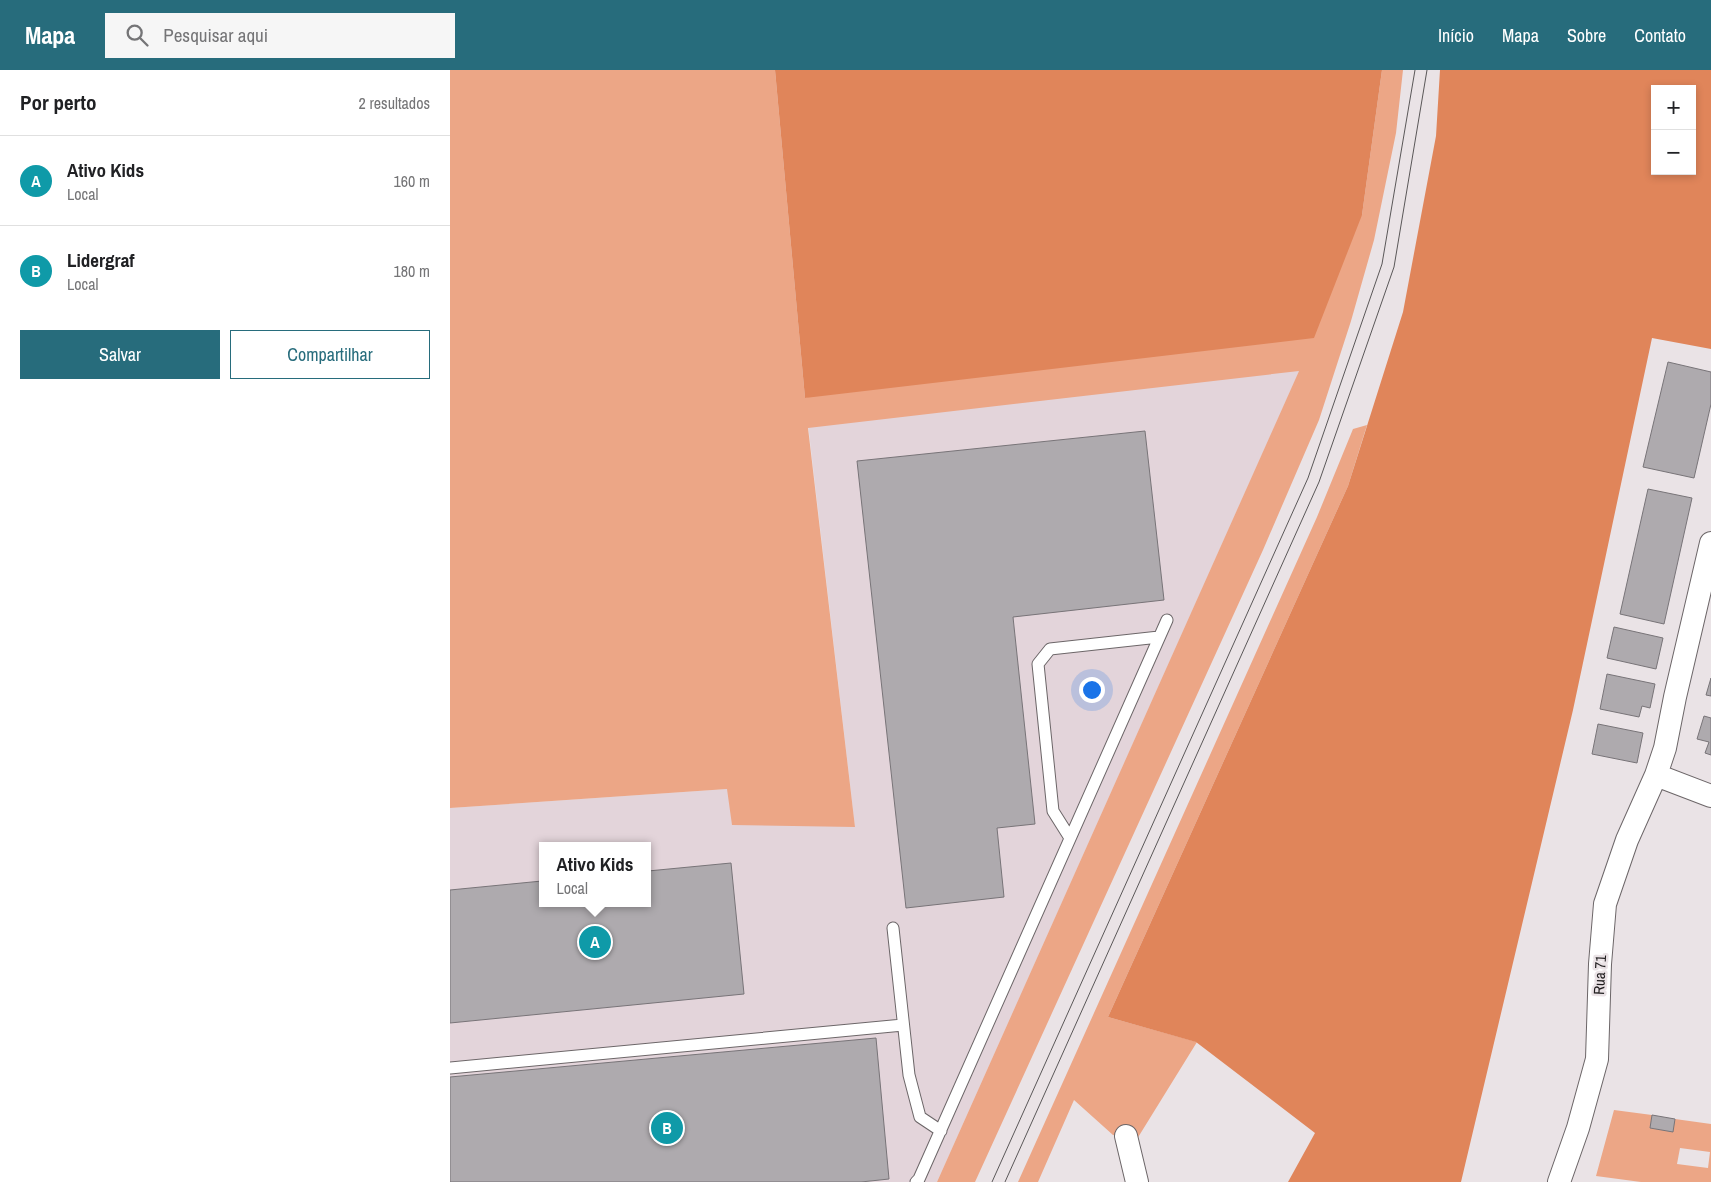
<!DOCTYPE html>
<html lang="pt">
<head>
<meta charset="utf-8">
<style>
	:root { --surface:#fff; --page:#f6f6f6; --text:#202124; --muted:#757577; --line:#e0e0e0; --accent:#276c7c }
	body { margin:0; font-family:"Archivo Narrow",sans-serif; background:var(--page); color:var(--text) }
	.controls { position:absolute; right:15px; top:15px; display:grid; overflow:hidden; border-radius:0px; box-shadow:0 2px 8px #0003 }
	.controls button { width:45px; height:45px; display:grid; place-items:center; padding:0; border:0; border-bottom:1px solid var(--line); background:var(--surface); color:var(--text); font:25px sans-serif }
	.you { position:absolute; left:641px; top:619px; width:18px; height:18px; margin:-12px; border:4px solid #fff; border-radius:50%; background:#1a73e8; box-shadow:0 0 0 8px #1a73e833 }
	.badge { display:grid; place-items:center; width:32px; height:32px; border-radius:50%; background:var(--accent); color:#fff; font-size:16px; font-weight:700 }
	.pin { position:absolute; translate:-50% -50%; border:2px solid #fff; box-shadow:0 1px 5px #0006 }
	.popup { position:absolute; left:89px; top:772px; width:112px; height:65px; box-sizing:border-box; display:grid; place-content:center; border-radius:0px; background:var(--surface); filter:drop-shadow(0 1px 4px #0005); font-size:16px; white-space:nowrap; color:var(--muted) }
	.popup b { font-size:19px; color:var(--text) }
	.popup::after { content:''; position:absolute; left:50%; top:100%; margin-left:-10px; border:10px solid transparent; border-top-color:var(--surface) }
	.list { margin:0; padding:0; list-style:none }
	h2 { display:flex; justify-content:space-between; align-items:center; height:65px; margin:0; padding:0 20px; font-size:21px }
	h2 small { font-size:16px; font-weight:400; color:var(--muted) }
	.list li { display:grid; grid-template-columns:32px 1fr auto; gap:15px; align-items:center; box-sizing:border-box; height:90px; padding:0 20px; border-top:1px solid var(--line) }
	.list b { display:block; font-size:19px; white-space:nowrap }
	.list p { margin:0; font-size:16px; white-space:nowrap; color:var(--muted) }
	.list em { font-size:16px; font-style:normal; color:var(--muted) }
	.actions { display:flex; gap:10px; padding:15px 20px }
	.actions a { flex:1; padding:11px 0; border:1px solid var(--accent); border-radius:0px; text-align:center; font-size:18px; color:var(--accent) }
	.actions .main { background:var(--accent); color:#fff }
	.icon { flex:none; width:28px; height:28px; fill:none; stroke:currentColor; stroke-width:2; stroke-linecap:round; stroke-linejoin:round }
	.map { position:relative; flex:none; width:1261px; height:1112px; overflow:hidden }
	header { display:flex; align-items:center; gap:30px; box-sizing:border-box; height:70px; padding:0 25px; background:var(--accent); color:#fff }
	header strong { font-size:24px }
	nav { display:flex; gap:28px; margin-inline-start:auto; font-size:18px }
	.search { width:350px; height:45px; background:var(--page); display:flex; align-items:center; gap:12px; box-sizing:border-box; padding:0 18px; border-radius:0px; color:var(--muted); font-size:19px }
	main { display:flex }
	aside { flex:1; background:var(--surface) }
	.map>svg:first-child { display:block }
	.built { fill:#e3d4da; fill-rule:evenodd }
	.green { fill:#eca686; fill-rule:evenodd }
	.forest { fill:#e0855a; fill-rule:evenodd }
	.building { fill:#aeaaae; stroke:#787478 }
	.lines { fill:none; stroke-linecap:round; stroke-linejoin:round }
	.service-casing { stroke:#6c6668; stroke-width:13 }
	.minor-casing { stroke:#6c6668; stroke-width:24 }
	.service { stroke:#fff; stroke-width:11 }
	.minor { stroke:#fff; stroke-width:22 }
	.tram { stroke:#5a5758; stroke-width:1 }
	.labels { text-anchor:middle; stroke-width:5; stroke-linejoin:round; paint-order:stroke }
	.street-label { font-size:15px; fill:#201e1f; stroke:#eae3e6 }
</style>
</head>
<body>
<header>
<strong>Mapa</strong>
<div class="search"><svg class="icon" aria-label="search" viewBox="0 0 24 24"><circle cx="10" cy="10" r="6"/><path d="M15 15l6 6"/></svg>Pesquisar aqui</div>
<nav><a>Início</a><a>Mapa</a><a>Sobre</a><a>Contato</a></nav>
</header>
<main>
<aside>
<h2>Por perto<small>2 resultados</small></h2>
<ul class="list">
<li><span class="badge" style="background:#0f9aa8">A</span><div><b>Ativo Kids</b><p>Local</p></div><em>160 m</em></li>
<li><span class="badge" style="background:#0f9aa8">B</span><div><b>Lidergraf</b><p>Local</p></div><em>180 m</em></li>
</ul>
<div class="actions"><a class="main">Salvar</a><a>Compartilhar</a></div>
</aside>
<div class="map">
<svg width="1261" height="1112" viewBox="0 0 1261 1112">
	<rect width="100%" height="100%" fill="#eae3e6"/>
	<path class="built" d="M864,268l-377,844h-487v-374l277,-19 128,38 -50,-429zM92,776h106v57h-106z"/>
	<path class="green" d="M0,0h325l30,328 557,-183 20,-145h21l-7,63 -22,107 -23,81 -32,99 -56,130 -288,632h-38l362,-811 -491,57 47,399 -123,-2 -5,-36 -277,19z
		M917,355l-19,61 -240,531 89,25 -60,97 -24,-4 -39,-35 -36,82h-20l299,-665 36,-88z
		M1164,1040l38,5 -2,13 22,3 3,-12 36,5v58h-70l-45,-6zM1230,1078l30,4 -2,16 -31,-4z"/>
	<path class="forest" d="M325,0h607l-20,145 -48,123 -509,60z
		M990,0h271v279l-59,-11 -79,372 -112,472h-173l27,-49 -119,-91 -88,-25 240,-531 55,-174 33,-176zM1205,19h37v82h-37z"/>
	<path class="building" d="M1218,292l43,10v32l-17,74 -51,-11z
		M695,361l19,169 -151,17 22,207 -38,4 7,69 -98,11 -49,-447z
		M1198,419l44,9 -28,126 -44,-10z
		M1164,557l49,11 -7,31 -49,-11z
		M1157,604l48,10 -5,24 -8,-2 -3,11 -39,-8z
		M1261,608v18l-5,-1z
		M1254,646l7,2v37l-6,-2 4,-11 -12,-3z
		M1148,654l45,9 -6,30 -45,-9z
		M281,793l13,131 -294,29v-133l92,-9v22h106v-32z
		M426,968l13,141 -28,3h-411v-105z
		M1202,1045l23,4 -2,13 -23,-4z"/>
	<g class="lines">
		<defs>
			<path id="service" d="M620,768l-17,-27 -15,-147 12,-15 109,-12
				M443,858l16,147 11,42 21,14
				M0,998l453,-43
				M466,1112l3,-3 248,-559"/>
			<path id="minor" d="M1206,705l55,21
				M676,1066l11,46
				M1109,1112l19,-54 19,-69 3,-95 5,-60 22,-64 29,-65 9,-27 10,-51 36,-154"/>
		</defs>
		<use href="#service" class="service-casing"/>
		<use href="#minor" class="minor-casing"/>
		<use href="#service" class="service"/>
		<use href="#minor" class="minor"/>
		<path class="tram" d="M542,1112l316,-704 74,-214 33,-194
			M555,1112l314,-700 75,-215 33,-197"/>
	</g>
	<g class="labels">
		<g class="street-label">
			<text transform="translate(1150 905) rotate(-87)" y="5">Rua 71</text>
		</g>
	</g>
</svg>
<div class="controls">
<button>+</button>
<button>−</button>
</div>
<div class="you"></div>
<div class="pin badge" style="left:145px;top:872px;background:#0f9aa8">A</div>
<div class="popup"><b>Ativo Kids</b>Local</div>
<div class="pin badge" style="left:217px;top:1058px;background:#0f9aa8">B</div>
</div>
</main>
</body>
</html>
